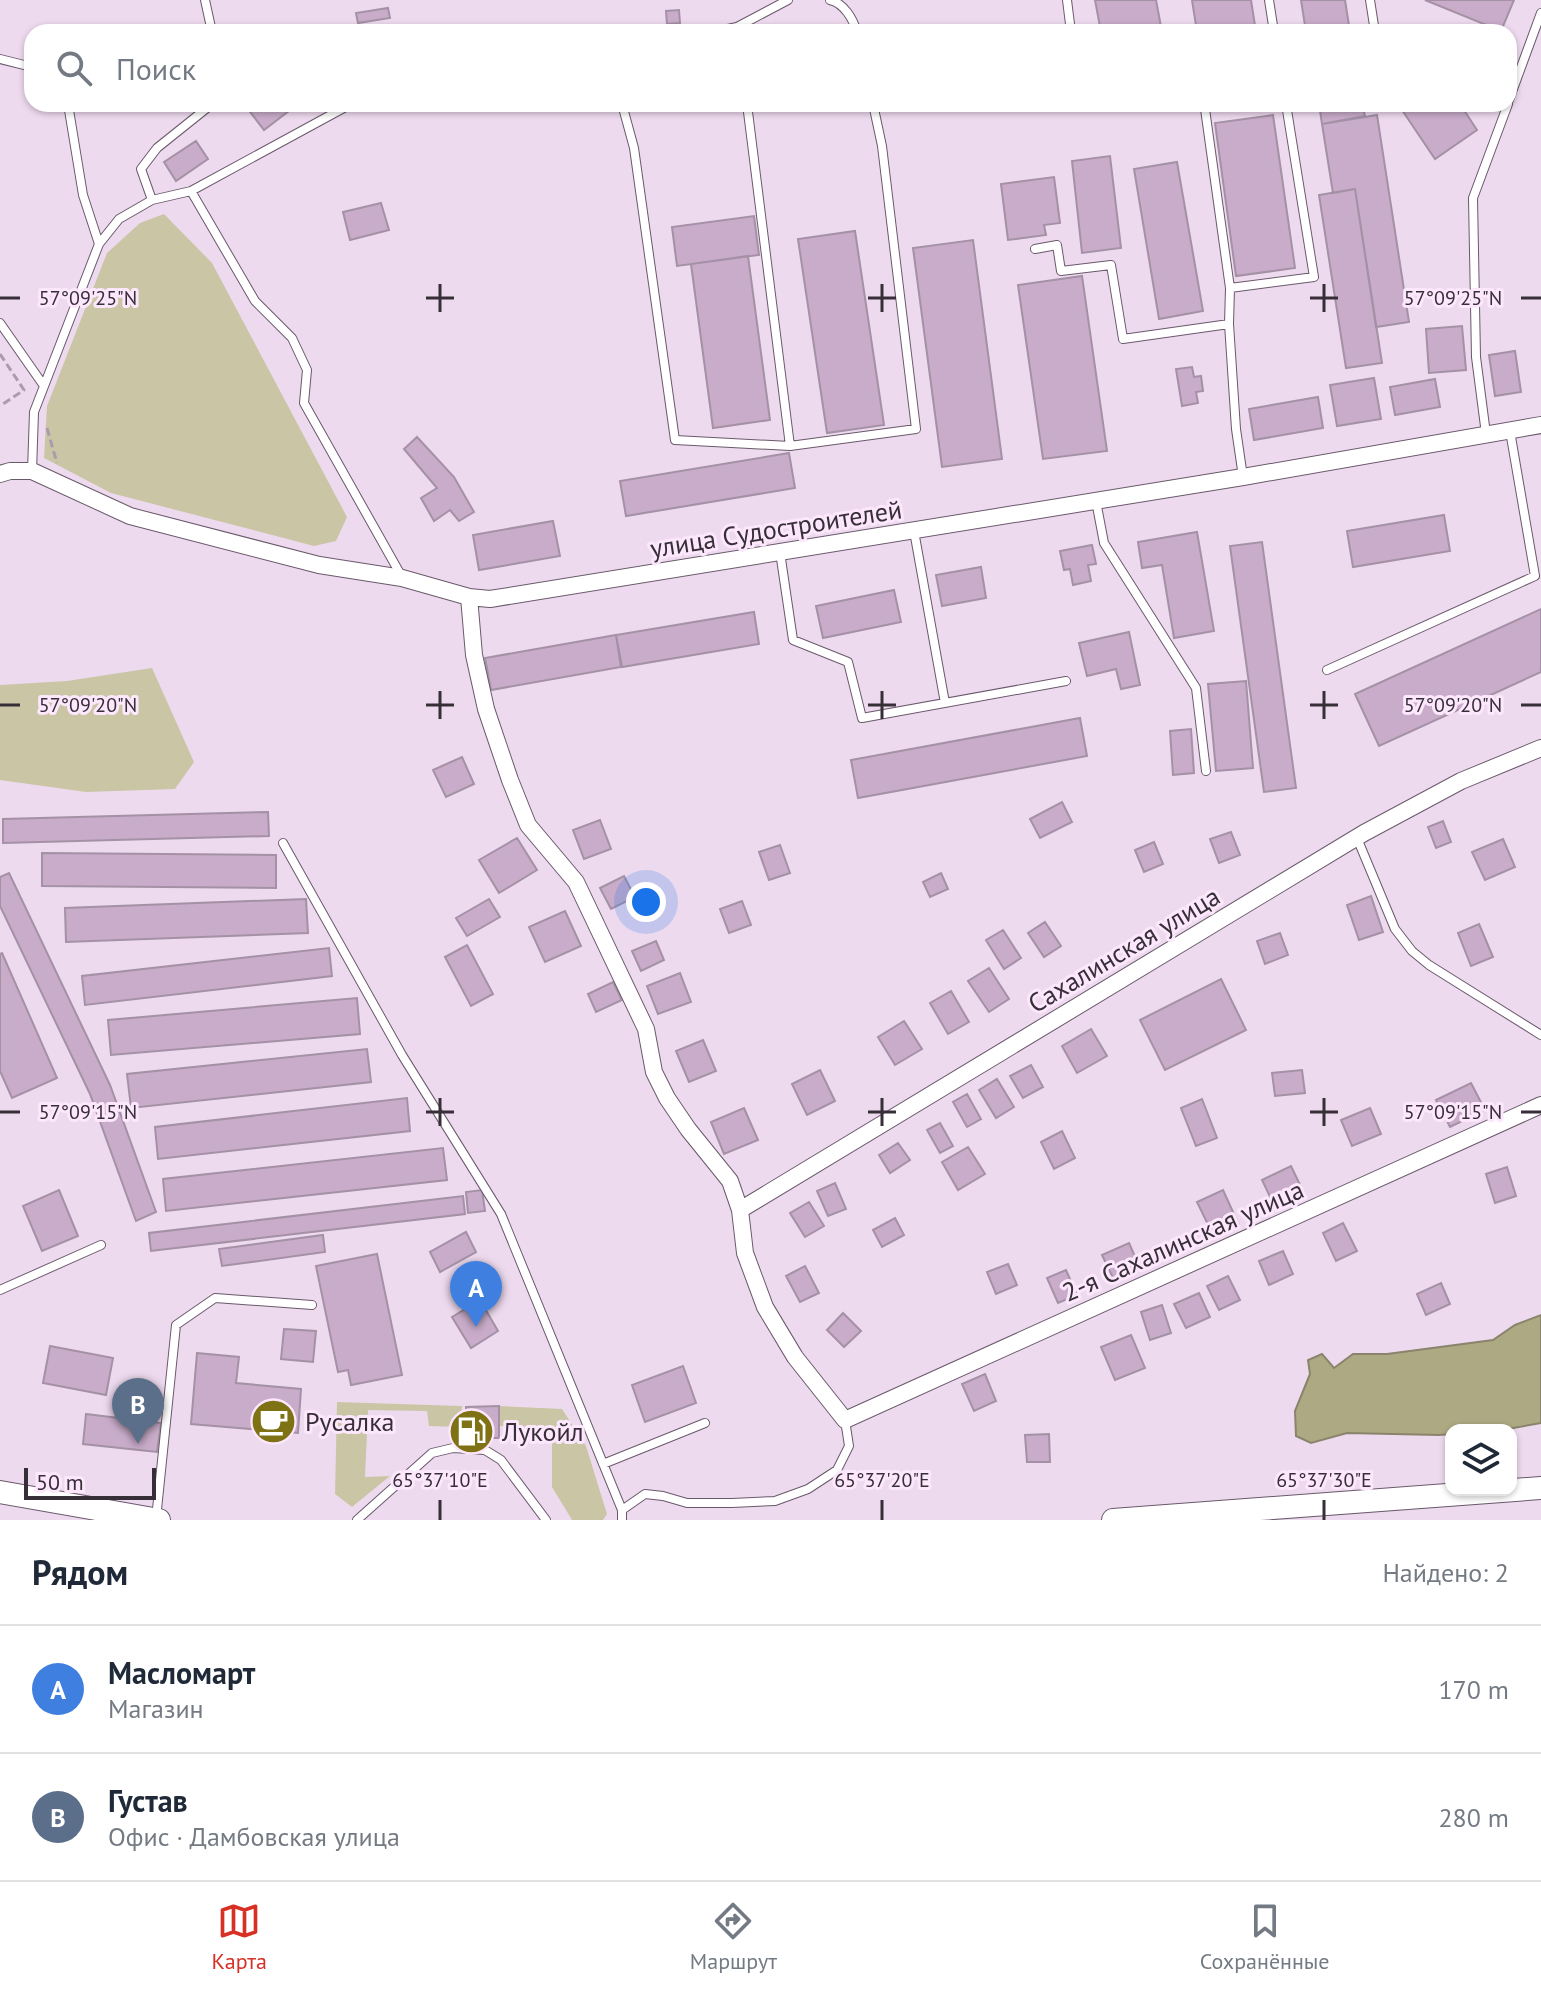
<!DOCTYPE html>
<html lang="ru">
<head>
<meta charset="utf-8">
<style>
	:root { --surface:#fff; --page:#f2f2f3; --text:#1f2937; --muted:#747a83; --line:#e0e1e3; --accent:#d93025 }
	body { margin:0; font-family:"PT Sans",sans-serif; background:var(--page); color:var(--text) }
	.controls { position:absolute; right:24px; bottom:24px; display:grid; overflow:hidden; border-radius:16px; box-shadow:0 2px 6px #0004 }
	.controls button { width:72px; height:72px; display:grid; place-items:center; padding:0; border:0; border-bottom:2px solid var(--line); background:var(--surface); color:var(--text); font:40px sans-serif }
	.scale { position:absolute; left:24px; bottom:20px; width:132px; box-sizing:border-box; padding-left:8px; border:4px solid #372f38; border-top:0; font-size:22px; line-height:28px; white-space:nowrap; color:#372f38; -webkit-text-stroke:6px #fce7fc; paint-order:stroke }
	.you { position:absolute; left:646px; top:902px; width:28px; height:28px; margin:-20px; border:6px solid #fff; border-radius:50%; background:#1a73e8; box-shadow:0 0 0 12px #1a73e833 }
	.badge { display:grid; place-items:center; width:52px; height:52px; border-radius:50%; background:var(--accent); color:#fff; font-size:26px; font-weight:700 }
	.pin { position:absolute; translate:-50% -66px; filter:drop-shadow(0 2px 4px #0008) }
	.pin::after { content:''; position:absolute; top:42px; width:28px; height:24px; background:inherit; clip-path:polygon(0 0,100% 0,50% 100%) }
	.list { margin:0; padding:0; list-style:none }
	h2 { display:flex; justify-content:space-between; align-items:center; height:104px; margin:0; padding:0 32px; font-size:34px }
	h2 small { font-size:26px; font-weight:400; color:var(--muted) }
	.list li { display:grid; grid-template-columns:52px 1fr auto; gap:24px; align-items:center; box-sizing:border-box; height:128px; padding:0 32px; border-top:2px solid var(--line) }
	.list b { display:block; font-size:30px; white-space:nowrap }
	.list p { margin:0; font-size:26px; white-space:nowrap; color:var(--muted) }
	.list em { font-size:26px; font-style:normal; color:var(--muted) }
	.icon { flex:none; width:44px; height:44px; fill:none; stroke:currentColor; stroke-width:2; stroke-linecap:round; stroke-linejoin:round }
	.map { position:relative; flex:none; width:1541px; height:1520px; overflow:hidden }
	.search { position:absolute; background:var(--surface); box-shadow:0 2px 6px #0004; left:24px; right:24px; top:24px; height:88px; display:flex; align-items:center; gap:20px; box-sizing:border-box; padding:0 28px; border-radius:24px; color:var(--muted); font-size:30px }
	.sheet { height:360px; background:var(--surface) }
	nav { display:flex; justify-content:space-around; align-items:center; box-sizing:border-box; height:112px; border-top:2px solid var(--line); background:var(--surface); font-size:22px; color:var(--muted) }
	nav a { display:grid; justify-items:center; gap:4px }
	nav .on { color:var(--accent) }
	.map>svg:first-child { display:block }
	.green { fill:#cac6a5 }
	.water { fill:#ada983; stroke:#8a846c; stroke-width:2 }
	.building { fill:#c9acca; stroke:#a491a5; stroke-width:2 }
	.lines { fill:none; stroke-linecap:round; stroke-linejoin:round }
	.lane-casing { stroke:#6a596b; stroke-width:10 }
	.street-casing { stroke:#6a596b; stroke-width:18 }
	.secondary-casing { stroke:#6a596b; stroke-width:24 }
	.path { stroke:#ab9bac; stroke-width:3; stroke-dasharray:8 4; stroke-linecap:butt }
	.lane { stroke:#fff; stroke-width:8 }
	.street { stroke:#fff; stroke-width:16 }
	.secondary { stroke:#fff; stroke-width:22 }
	.ticks { fill:none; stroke:#372f38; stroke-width:3 }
	.labels { text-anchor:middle; stroke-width:6; stroke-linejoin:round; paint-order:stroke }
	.street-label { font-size:26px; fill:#372f38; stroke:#fce7fc }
	.poi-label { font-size:26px; fill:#372f38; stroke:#fce7fc; text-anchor:start }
	.ticks-label { font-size:20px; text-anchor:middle; fill:#372f38; stroke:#fce7fc; stroke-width:6; stroke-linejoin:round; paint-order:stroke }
</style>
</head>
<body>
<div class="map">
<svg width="1541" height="1520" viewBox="0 0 1541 1520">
	<rect width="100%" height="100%" fill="#eedaef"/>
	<path class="green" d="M164,214l48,49 135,254 -11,24 -22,5 -203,-53 -67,-35 3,-52 60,-153 33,-30z
		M152,668l42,94 -19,27 -89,3 -86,-12v-95l67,-4z
		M337,1402l125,4 -1,21 -32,-1 -2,-15 -59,-1 -3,67 25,-1 -38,31 -17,-13z
		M499,1406l63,3 24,37 21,68 -4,6h-31l-20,-33v-60l-53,-1z"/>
	<path class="water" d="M1541,1315v108l-39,7h-51v4l-12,1 -92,-2 -36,10 -15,-7 -1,-25 15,-37 -2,-14 14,-6 12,14 19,-14h34l106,-14 22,-15z"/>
	<path class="building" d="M1095,0h61l6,32h-61z
		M1192,0h59l5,32h-59z
		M1301,0h44l5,32h-44z
		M1425,0h89l-13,31z
		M388,8l2,10 -32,5 -2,-10z
		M679,10l1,13 -13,1 -1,-13z
		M244,104h54l-34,26z
		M1319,104h43l3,12 -43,8z
		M1398,104h62l17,26 -42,29z
		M1273,115l22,153 -59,8 -21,-153z
		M1377,115l32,207 -33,5 -21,-138 -22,4 -11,-69z
		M196,141l12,18 -32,22 -12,-19z
		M1110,156l11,92 -39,5 -10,-92z
		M1177,162l26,149 -44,8 -25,-150z
		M1054,177l6,46 -16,2 2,10 -38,5 -7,-56z
		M1355,189l27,174 -36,5 -27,-173z
		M381,203l8,27 -39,10 -7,-28z
		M754,216l5,39 -82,11 -5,-39z
		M855,231l29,194 -57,8 -29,-194z
		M973,240l29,219 -60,8 -29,-219z
		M748,256l22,164 -57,8 -22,-164z
		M1082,276l25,175 -64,8 -25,-174z
		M1462,326l4,44 -37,3 -3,-44z
		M1515,351l6,41 -26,4 -6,-41z
		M1192,367l2,10 7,-1 2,15 -7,1 2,11 -16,3 -6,-37z
		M1374,378l7,41 -44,7 -7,-41z
		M1435,379l5,28 -45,8 -5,-28z
		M1318,397l5,31 -69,12 -5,-31z
		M417,437l37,40 20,35 -15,9 -9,-11 -16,11 -13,-23 16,-10 -33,-39z
		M789,453l6,35 -169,28 -6,-35z
		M1444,515l6,36 -97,16 -6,-36z
		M553,521l7,35 -81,14 -6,-35z
		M1197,532l17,99 -40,7 -12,-73 -20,3 -4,-26z
		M1262,542l34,246 -32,4 -34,-246z
		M1092,545l4,19 -8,1 3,16 -18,4 -3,-16 -6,1 -4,-19z
		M981,567l5,31 -44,8 -6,-31z
		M894,590l7,32 -78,16 -7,-32z
		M1541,609v63l-162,74 -24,-52z
		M754,612l5,32 -137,23 -6,-32z
		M1129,632l11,53 -19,4 -5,-20 -29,7 -8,-33z
		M616,635l5,32 -130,23 -6,-32z
		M1246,681l7,87 -37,3 -8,-87z
		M1080,718l7,38 -229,42 -7,-38z
		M1191,729l3,44 -21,2 -3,-44z
		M462,757l12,27 -28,13 -13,-27z
		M1062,802l10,20 -32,16 -10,-19z
		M268,812l1,24 -266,7v-24z
		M600,820l11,29 -27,10 -11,-29z
		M1443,821l8,21 -15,6 -8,-21z
		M1231,832l9,23 -21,8 -9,-24z
		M517,838l20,32 -38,23 -20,-33z
		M1503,839l12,28 -30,13 -13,-28z
		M1154,842l9,22 -19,8 -9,-22z
		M780,845l10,28 -21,7 -10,-28z
		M42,853l234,2v33l-234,-2z
		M9,873l101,212 46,127 -20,9 -46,-127 -90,-188v-29z
		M941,873l7,16 -18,8 -7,-15z
		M624,876l11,21 -24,12 -11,-21z
		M1371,896l12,36 -24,8 -12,-35z
		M306,899l2,34 -242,9 -1,-34z
		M489,899l11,18 -33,19 -11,-18z
		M742,901l9,24 -22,8 -9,-24z
		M565,911l16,35 -36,16 -16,-35z
		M1045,922l16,24 -17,11 -16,-24z
		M1479,924l14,33 -22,9 -13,-33z
		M1003,930l18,28 -17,11 -18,-29z
		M1280,933l8,22 -23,9 -8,-23z
		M656,941l8,19 -23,11 -9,-20z
		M467,945l26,49 -22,12 -26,-49z
		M329,948l3,28 -247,29 -3,-29z
		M2,953l55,125 -45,20 -12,-27v-117z
		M989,968l20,31 -20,13 -21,-31z
		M680,973l11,29 -33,12 -11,-28z
		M1221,979l25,51 -81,40 -25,-50z
		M613,982l9,18 -26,12 -8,-18z
		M951,991l18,31 -21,12 -18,-31z
		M357,998l3,36 -249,21 -3,-35z
		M904,1021l18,28 -27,16 -17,-28z
		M1091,1029l16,27 -30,17 -15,-27z
		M703,1040l13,31 -27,11 -13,-31z
		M367,1049l4,33 -240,26 -4,-34z
		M1031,1065l12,22 -20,11 -13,-22z
		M820,1070l15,31 -28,14 -15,-31z
		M1302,1070l3,23 -30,3 -3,-23z
		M997,1079l17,28 -18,11 -17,-28z
		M1471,1083l14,27 -35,17 -14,-27z
		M967,1094l14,25 -14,8 -14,-25z
		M407,1098l3,33 -252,28 -3,-32z
		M1202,1099l15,39 -21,8 -15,-38z
		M744,1108l14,32 -34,14 -13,-32z
		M1370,1108l11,26 -29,12 -11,-26z
		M940,1123l13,23 -13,7 -13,-23z
		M1062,1131l13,27 -21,11 -13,-27z
		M898,1143l12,17 -20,13 -11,-18z
		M968,1147l17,27 -27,16 -16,-28z
		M443,1148l4,32 -281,31 -3,-32z
		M1291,1166l14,29 -29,14 -14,-29z
		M1507,1167l9,29 -21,7 -9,-29z
		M835,1183l11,26 -18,7 -11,-25z
		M59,1190l19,46 -36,15 -19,-45z
		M482,1190l3,21 -17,2 -2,-21z
		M1223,1190l16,35 -25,12 -17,-35z
		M463,1196l2,18 -314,37 -2,-18z
		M809,1202l15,24 -19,11 -15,-24z
		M895,1218l9,17 -22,12 -9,-17z
		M1343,1223l14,28 -21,10 -13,-28z
		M466,1232l10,20 -36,20 -10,-20z
		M323,1235l2,17 -103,14 -3,-17z
		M1129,1243l11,25 -26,12 -12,-25z
		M1283,1251l10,23 -24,11 -10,-24z
		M377,1254l25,121 -51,10 -3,-15 -10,2 -22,-106z
		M1008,1264l9,21 -21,9 -9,-22z
		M805,1266l14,27 -19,9 -14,-26z
		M1066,1270l11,25 -19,8 -11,-25z
		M1228,1276l12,24 -21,10 -12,-24z
		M1441,1283l9,21 -24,11 -9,-21z
		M1199,1293l11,24 -24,11 -12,-24z
		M480,1300l18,31 -27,17 -19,-31z
		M1162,1305l9,28 -21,7 -9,-28z
		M843,1313l18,18 -17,16 -17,-17z
		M284,1329l32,2 -3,31 -32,-3z
		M1131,1335l14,33 -30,12 -14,-33z
		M50,1346l63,12 -7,37 -63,-12z
		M197,1353l42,4 -3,26 65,6 -3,44 -107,-9z
		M683,1366l13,37 -51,19 -13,-37z
		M985,1374l11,27 -22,10 -12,-27z
		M499,1406v32h-33v-31z
		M86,1414l75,9 -4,29 -74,-8z
		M1049,1434l1,28h-23l-2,-27z"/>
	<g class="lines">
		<defs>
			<path id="lane" d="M205,0l7,32
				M830,0c14,3 23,19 27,32
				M1067,0l4,32
				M1269,0l5,32
				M1370,0l5,32
				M714,32l23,-5 51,-27
				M0,59l32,8
				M1509,100l32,-87
				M68,104l15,91 16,49
				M622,104l12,44 41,292 115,6 126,-17 -34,-283 -9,-42
				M747,104l43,342
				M1205,109l25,179 -1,36 7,105 7,48
				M191,191l64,110 37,37 15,32 -3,33 98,174
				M152,200l-11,-31 16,-21 55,-44
				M1035,249l22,-4 4,26 50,-6 12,74 106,-15
				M1230,288l84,-11 -28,-173
				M0,323l44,63
				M1486,434l-10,-77 -3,-159 35,-94
				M32,471l2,-59 65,-168 20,-25 33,-19 39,-9 160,-87
				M1096,501l8,42 92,145 10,83
				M914,531l31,172
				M780,552l13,88 55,22 14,56 204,-37
				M1327,670l208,-94 -25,-145
				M1357,838l38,91 17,22 17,14 112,70
				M283,843l119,212 99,159 121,296v10
				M0,1290l101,-45
				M603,1464l102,-41
				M622,1510l23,-16 18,2 24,7h45l43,-2 33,-12 29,-19 12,-24 -4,-26
				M156,1519l20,-194 39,-27 97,7
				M357,1520l75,-67 21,-5 32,2 16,10 45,60"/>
			<path id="street" d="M0,474l10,-3h22l98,45 189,49 83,13 67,19 21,2 753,-122 298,-52
				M469,597l5,58 12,54 24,71 18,45 48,57 70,147 8,43 13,26 21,31 42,52 10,29 5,43 20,54 30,50 50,63 696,-315
				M740,1210l624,-377 97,-52 80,-33"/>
			<path id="secondary" d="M0,1492l159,28
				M1113,1520l428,-32"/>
		</defs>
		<use href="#lane" class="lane-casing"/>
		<use href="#street" class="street-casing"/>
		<use href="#secondary" class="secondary-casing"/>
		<path class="path" d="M0,354l24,36 -24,16
			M47,428l10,35"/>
		<use href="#lane" class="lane"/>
		<use href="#street" class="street"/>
		<use href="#secondary" class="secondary"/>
	</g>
	<path class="ticks" d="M440,284v28M882,284v28M1324,284v28M0,298h20M426,298h28M868,298h28M1310,298h28M1521,298h20M440,691v28M882,691v28M1324,691v28M0,705h20M426,705h28M868,705h28M1310,705h28M1521,705h20M440,1098v28M882,1098v28M1324,1098v28M0,1112h20M426,1112h28M868,1112h28M1310,1112h28M1521,1112h20M440,1500v20M882,1500v20M1324,1500v20"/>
	<defs>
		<symbol id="cafe-disc" viewBox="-11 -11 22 22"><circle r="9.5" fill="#7e7214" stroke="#fce7fc"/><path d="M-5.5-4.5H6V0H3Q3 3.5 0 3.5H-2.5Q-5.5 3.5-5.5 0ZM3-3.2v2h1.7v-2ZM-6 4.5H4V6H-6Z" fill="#fff"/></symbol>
		<symbol id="fuel-disc" viewBox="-11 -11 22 22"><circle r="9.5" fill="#7e7214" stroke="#fce7fc"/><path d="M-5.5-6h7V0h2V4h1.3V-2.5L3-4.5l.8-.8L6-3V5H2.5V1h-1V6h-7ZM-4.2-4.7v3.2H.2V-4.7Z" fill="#fff"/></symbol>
	</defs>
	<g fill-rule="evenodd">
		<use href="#cafe-disc" x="248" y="1396" width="51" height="51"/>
		<use href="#fuel-disc" x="446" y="1406" width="51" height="51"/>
	</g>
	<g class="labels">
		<g class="street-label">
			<text transform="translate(776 529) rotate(-9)" y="9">улица Судостроителей</text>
			<text transform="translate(1124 950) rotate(-31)" y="9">Сахалинская улица</text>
			<text transform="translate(1183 1241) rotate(-24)" y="9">2-я Сахалинская улица</text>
		</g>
		<g class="poi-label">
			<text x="305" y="1431">Русалка</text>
			<text x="502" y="1441">Лукойл</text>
		</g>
	</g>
	<g class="ticks-label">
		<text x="88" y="305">57°09'25"N</text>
		<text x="1453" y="305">57°09'25"N</text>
		<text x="88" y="712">57°09'20"N</text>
		<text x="1453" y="712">57°09'20"N</text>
		<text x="88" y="1119">57°09'15"N</text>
		<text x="1453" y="1119">57°09'15"N</text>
		<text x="440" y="1487">65°37'10"E</text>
		<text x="882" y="1487">65°37'20"E</text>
		<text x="1324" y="1487">65°37'30"E</text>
	</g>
</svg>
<div class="controls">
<button><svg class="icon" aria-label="layers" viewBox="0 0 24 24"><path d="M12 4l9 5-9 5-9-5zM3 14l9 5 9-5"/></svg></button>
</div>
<div class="scale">50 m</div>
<div class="you"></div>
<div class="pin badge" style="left:476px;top:1327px;background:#3f7fe0">A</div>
<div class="pin badge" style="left:138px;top:1444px;background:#5c6f8a">B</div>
<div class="search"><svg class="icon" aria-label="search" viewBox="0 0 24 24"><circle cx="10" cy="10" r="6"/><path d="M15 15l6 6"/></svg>Поиск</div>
</div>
<section class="sheet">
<h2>Рядом<small>Найдено: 2</small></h2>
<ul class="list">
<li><span class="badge" style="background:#3f7fe0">A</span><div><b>Масломарт</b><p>Магазин</p></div><em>170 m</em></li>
<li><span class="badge" style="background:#5c6f8a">B</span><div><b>Густав</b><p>Офис · Дамбовская улица</p></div><em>280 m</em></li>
</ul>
</section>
<nav>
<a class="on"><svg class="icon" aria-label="map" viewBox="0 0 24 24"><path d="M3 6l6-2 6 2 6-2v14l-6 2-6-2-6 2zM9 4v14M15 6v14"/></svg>Карта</a>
<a><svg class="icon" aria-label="directions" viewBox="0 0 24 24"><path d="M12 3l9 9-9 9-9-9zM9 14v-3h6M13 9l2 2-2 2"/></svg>Маршрут</a>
<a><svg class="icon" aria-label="saved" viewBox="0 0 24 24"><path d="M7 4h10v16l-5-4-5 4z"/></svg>Сохранённые</a>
</nav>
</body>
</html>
